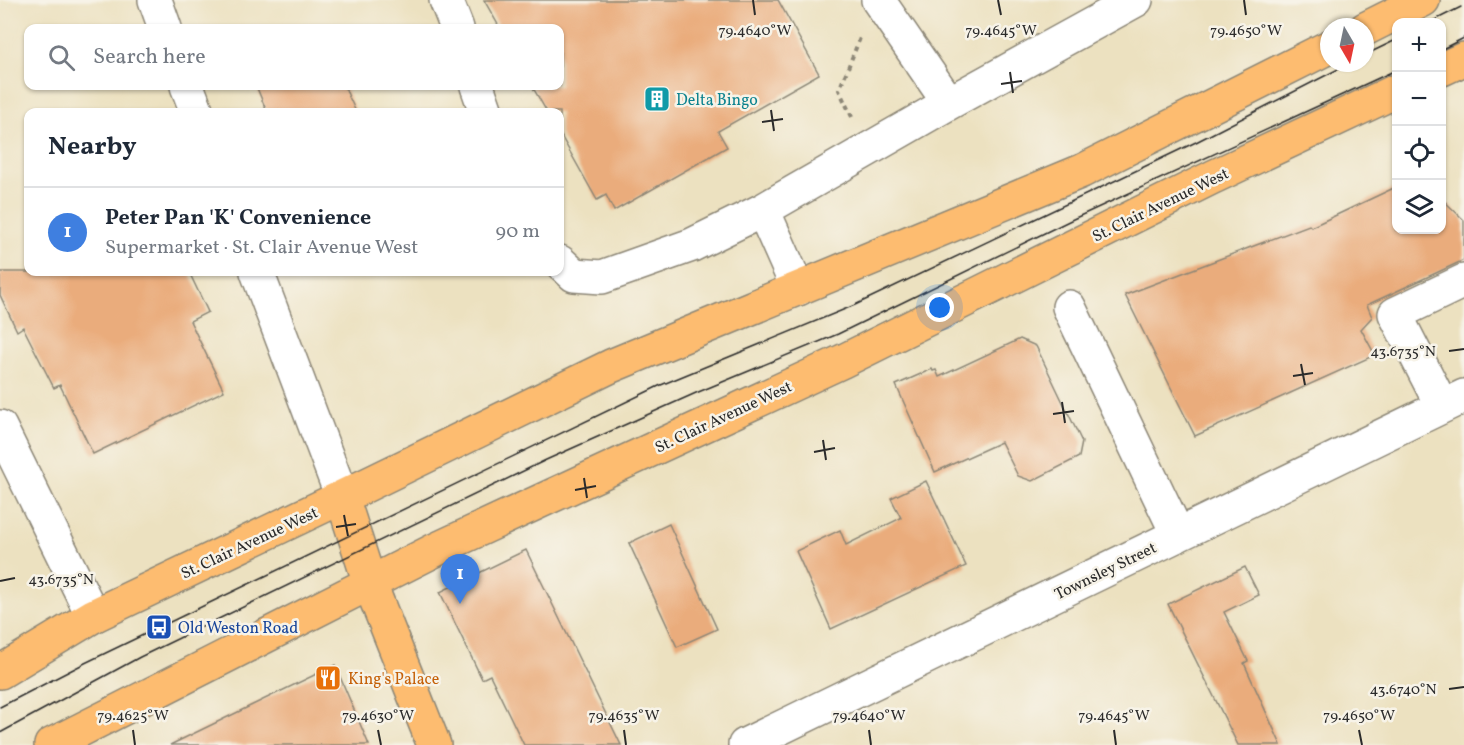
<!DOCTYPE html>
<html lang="en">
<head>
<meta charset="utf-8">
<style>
	:root { --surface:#fff; --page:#f2f2f3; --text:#1f2937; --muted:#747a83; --line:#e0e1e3; --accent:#1a73e8 }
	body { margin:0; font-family:Vollkorn,serif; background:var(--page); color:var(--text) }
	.controls { position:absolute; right:18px; top:18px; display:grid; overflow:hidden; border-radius:12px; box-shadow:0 2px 4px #0004 }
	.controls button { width:54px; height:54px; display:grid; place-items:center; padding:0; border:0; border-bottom:2px solid var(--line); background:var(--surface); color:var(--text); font:30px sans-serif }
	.compass { position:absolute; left:1320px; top:18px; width:54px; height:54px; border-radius:50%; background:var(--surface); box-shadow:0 2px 4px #0004; rotate:171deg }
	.you { position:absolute; left:940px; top:308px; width:21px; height:21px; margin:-15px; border:4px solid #fff; border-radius:50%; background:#1a73e8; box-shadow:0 0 0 9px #1a73e833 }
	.badge { display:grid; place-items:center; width:39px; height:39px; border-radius:50%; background:var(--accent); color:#fff; font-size:20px; font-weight:700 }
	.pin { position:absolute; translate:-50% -50px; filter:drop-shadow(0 2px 3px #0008) }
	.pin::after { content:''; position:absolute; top:32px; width:21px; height:18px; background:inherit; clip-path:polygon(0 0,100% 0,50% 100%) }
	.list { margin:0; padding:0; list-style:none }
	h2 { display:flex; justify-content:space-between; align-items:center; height:78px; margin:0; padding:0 24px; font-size:26px }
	h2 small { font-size:20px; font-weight:400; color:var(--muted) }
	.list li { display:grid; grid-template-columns:39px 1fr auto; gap:18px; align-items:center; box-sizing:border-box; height:90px; padding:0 24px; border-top:2px solid var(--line) }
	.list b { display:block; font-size:22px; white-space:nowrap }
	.list p { margin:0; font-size:20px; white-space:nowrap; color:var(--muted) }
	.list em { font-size:20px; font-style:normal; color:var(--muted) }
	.icon { flex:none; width:33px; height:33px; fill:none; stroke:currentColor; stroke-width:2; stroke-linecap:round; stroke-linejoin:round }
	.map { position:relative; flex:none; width:1464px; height:745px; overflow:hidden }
	.search { position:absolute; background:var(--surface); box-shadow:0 2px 4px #0004; left:24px; top:24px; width:540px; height:66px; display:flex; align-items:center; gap:15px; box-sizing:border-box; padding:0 21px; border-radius:12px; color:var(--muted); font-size:22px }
	.panel { position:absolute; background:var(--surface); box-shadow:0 2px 4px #0004; left:24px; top:108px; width:540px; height:168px; border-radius:12px }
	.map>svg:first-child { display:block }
	.building { fill:#eaac7b }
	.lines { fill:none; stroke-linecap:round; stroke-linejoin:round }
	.minor-casing { stroke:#8c8676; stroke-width:36 }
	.major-casing { stroke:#8c8676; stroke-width:36 }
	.path { stroke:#8c8676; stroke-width:4; stroke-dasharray:4.5 4.5; stroke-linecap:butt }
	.minor { stroke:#fff; stroke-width:33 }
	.major { stroke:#fdbc6f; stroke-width:33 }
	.tram { stroke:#2b2b2b; stroke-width:1.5 }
	.ticks { fill:none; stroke:#2b2b2b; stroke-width:2 }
	.labels { text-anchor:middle; stroke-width:5; stroke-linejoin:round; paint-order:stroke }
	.culture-label { font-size:16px; fill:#0d838f; stroke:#f7f3e8; text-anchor:start }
	.street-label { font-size:16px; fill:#2b2b2b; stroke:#f7f3e8 }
	.transit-label { font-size:16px; fill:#164399; stroke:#f7f3e8; text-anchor:start }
	.food-label { font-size:16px; fill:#c56008; stroke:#f7f3e8; text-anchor:start }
	.ticks-label { font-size:15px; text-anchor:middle; fill:#2b2b2b; stroke:#f7f3e8; stroke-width:5; stroke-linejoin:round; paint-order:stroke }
</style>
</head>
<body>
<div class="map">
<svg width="1464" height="745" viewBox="0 0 1464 745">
	<rect width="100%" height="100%" fill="#f7f3e8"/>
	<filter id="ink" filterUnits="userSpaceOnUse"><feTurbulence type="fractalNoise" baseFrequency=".0167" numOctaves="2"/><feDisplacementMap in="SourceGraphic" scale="12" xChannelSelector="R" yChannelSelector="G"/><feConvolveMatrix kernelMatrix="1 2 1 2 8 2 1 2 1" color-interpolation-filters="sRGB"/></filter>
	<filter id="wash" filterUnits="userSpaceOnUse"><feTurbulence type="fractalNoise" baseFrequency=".008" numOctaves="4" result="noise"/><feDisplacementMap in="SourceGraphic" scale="24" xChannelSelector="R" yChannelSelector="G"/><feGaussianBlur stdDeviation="1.35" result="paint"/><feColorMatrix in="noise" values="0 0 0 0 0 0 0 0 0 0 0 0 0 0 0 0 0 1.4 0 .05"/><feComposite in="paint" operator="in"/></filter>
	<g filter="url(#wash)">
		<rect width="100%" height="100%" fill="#ece1c0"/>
		<g id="blocks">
			<path class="building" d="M484,0h294l41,74 -101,57 9,16 -113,64 -8,-16 -9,5 -37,-66v-22h-13l-15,-26h28v-58h-60z
				M262,86h82l12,26h-89l-10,-24z
				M1396,187v43h46v-31l22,21v40l-97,45 5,12 -11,12 14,26 -180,81 -70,-141 184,-70 2,2z
				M0,272h189l19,40 -18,9 34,70 -131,63 -33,-69 -6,3 -31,-61 -6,4 -17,-36z
				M1020,339l16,7 46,96 -3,15 -47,24 -14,-5 -17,-34 -66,30 -39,-87 36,-16 1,2 3,-1 3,7z
				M926,481l40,85 -135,63 -35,-78 44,-21 6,15 55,-27 -10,-20z
				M669,524l48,105 -40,18 -48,-104z
				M526,550l95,195h-97l-34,-70 -8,4 -42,-87z
				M1245,567l14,28 -35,17 24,49 -4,2 37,82h-43l-70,-141z
				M335,665l34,80h-199z"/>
		</g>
	</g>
	<g filter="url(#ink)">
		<use href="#blocks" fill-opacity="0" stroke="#8c8676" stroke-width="1.5"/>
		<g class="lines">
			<defs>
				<path id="minor" d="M155,0l10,28
					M446,0l11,28
					M878,0l71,103
					M187,86l10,26
					M477,86l9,26
					M763,210l35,79
					M560,262l14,13 28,2 90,-32 71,-35 186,-107 187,-103
					M257,272l85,225
					M1069,307l109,228
					M1442,406l-47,-92 69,-33
					M0,427l93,189
					M745,745l719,-349"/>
				<path id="major" d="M1365,29l58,-29
					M1442,69l22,-10
					M342,497l28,87 64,161
					M0,672l93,-56 249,-119 269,-131 471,-195 247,-124
					M51,745l386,-196 406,-188 370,-184 183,-86"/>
			</defs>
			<use href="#minor" class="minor-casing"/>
			<use href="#major" class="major-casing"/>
			<path class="path" d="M852,117l-13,-27 21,-52"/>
			<use href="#minor" class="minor"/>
			<use href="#major" class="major"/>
			<path class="tram" d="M1431,22l30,-15
				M1442,49l22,-11
				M1365,55l31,-15
				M0,707l85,-44 576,-278 194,-80 341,-163 154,-79
				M0,733l140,-76 406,-197 150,-67 142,-59 233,-114 325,-150"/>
		</g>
	</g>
	<path class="ticks" d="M753,0l2,15M998,0l3,15M1244,0l2,15M1010,72l3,21M1001,84l21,-3M771,110l3,21M762,122l21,-3M1449,351l15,-2M1301,364l4,21M1293,376l20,-3M1062,402l3,21M1053,414l21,-3M823,440l3,20M814,452l21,-4M584,478l3,20M575,490l21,-4M344,515l4,21M336,527l20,-3M0,581l15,-3M1449,689l15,-2M133,730l2,15M378,730l3,15M624,730l2,15M869,730l2,15M1114,730l2,15M1359,730l3,15"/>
	<defs>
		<symbol id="building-square" viewBox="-11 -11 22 22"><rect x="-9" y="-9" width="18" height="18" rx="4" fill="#0f9aa8" stroke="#f7f3e8"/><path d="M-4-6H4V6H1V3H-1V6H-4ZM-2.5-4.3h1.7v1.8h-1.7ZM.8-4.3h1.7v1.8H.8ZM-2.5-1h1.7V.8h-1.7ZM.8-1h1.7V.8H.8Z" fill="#fff"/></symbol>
		<symbol id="bus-square" viewBox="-11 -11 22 22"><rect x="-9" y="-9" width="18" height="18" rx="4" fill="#1a4fb4" stroke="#f7f3e8"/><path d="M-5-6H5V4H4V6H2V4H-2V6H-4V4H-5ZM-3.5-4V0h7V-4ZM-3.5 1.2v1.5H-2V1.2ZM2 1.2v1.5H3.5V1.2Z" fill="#fff"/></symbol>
		<symbol id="restaurant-square" viewBox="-11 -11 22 22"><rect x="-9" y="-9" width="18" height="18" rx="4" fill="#e8710a" stroke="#f7f3e8"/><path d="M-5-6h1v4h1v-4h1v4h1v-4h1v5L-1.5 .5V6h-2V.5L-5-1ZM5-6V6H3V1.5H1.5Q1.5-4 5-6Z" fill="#fff"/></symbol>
	</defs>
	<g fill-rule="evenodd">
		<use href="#building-square" x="642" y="84" width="30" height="30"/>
		<use href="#bus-square" x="144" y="612" width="30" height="30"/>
		<use href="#restaurant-square" x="313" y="663" width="30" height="30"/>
	</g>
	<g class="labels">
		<g class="culture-label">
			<text x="676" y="105">Delta Bingo</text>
		</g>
		<g class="street-label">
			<text transform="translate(1160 204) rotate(-26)" y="6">St. Clair Avenue West</text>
			<text transform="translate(723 416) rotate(-25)" y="6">St. Clair Avenue West</text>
			<text transform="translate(249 542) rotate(-25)" y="6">St. Clair Avenue West</text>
			<text transform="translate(1105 570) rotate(-26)" y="6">Townsley Street</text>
		</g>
		<g class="transit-label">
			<text x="178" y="633">Old Weston Road</text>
		</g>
		<g class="food-label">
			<text x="348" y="684">King's Palace</text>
		</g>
	</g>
	<g class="ticks-label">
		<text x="755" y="35">79.4640°W</text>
		<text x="1001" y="35">79.4645°W</text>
		<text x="1246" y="35">79.4650°W</text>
		<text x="1403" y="356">43.6735°N</text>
		<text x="61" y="584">43.6735°N</text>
		<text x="1403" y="694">43.6740°N</text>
		<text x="133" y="720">79.4625°W</text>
		<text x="378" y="720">79.4630°W</text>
		<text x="624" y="720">79.4635°W</text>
		<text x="869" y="720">79.4640°W</text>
		<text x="1114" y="720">79.4645°W</text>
		<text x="1359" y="720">79.4650°W</text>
	</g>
</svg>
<div class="controls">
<button>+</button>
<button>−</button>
<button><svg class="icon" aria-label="locate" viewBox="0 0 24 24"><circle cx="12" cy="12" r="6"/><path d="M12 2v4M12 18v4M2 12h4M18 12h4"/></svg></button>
<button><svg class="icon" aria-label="layers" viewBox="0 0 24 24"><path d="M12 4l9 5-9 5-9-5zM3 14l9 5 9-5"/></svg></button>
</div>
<svg class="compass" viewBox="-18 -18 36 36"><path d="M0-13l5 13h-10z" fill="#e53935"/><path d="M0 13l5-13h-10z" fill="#747a83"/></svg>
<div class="you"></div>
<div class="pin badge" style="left:460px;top:604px;background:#3f7fe0">1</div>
<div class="search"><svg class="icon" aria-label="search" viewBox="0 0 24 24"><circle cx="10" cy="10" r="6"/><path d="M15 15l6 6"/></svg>Search here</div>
<section class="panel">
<h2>Nearby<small></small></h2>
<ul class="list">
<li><span class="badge" style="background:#3f7fe0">1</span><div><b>Peter Pan 'K' Convenience</b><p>Supermarket · St. Clair Avenue West</p></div><em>90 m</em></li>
</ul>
</section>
</div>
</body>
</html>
